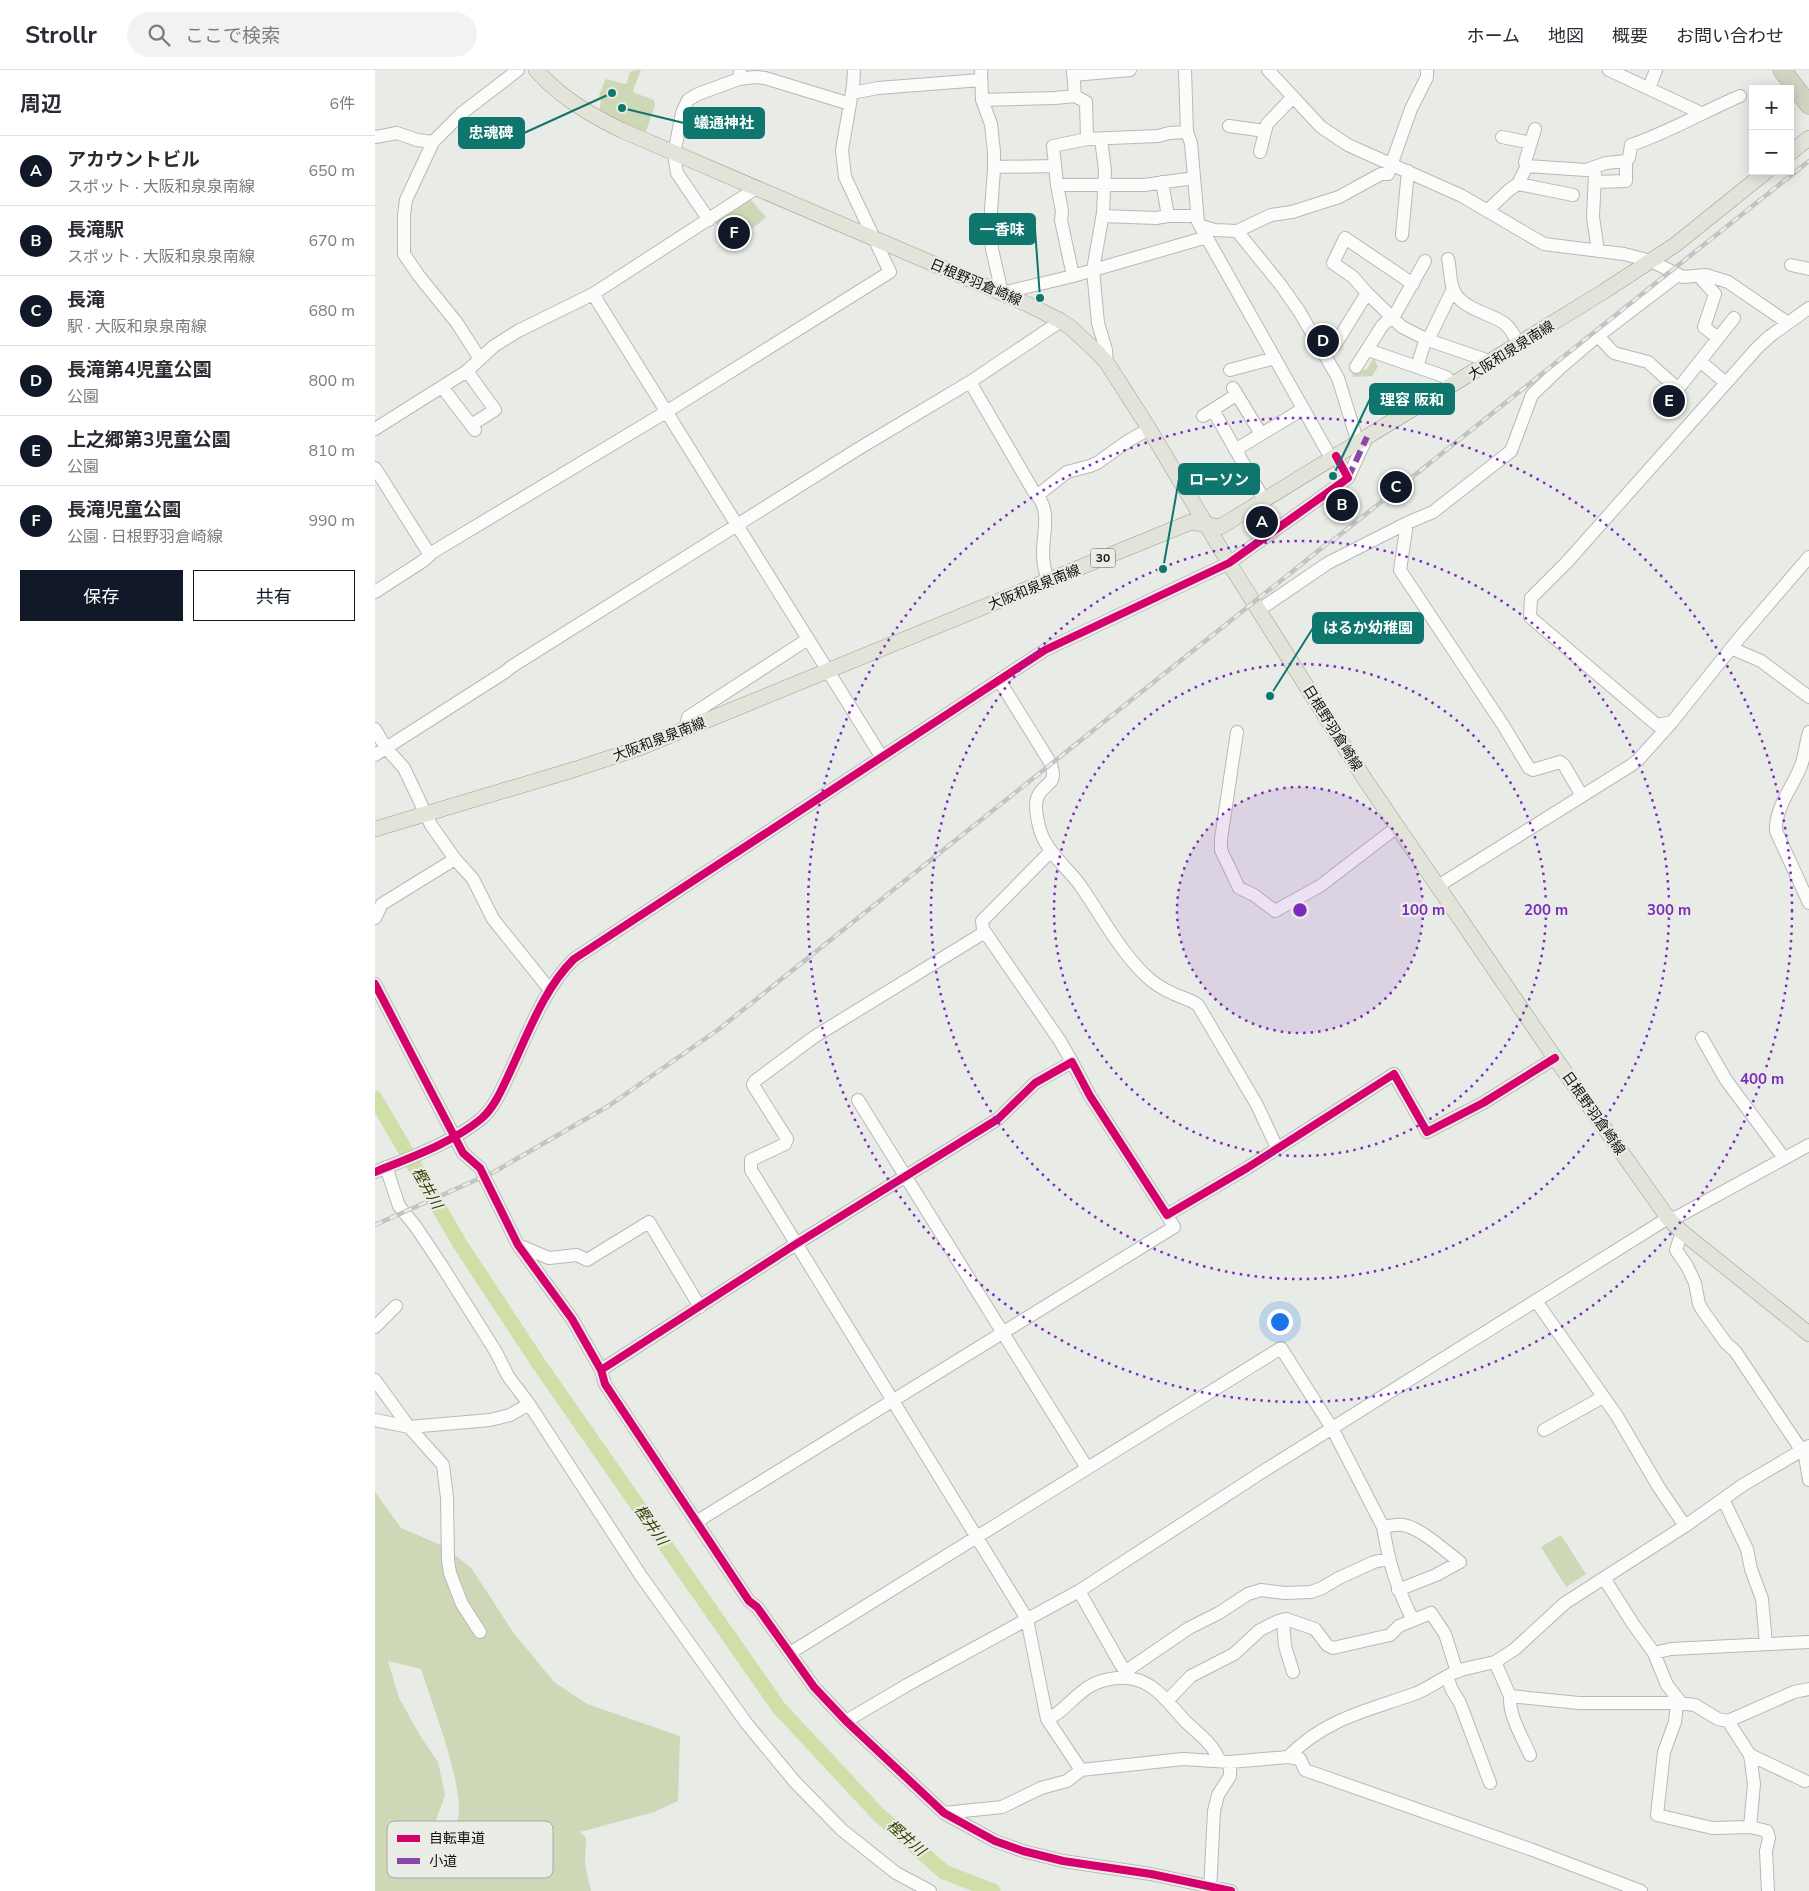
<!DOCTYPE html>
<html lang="ja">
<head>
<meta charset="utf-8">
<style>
	:root { --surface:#fff; --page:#f2f2f3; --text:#2b2b33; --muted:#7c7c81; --line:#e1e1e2; --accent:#111827 }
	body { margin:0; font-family:"Nunito Sans","Noto Sans JP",sans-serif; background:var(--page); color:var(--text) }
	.controls { position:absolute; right:15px; top:15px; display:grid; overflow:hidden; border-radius:0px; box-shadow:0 2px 12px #0003 }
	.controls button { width:45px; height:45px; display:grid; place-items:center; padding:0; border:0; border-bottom:1px solid var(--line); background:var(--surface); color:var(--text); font:25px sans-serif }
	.you { position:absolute; left:904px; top:1251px; width:18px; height:18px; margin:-12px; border:4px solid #fff; border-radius:50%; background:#1a73e8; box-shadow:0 0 0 8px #1a73e833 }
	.badge { display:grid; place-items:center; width:32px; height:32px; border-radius:50%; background:var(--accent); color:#fff; font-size:16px; font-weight:700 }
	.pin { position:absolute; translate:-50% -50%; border:2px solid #fff; box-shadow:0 1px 5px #0006 }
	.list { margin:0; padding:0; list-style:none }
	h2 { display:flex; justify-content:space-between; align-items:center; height:65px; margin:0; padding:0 20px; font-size:21px }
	h2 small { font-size:16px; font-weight:400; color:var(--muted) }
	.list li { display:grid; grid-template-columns:32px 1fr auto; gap:15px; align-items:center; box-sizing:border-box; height:70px; padding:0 20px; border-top:1px solid var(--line) }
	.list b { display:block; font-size:19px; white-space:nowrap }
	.list p { margin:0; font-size:16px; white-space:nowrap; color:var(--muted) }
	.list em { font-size:16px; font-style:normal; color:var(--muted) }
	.actions { display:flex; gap:10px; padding:15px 20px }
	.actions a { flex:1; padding:11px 0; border:1px solid var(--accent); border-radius:0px; text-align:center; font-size:18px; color:var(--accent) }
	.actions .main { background:var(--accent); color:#fff }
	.icon { flex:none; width:28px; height:28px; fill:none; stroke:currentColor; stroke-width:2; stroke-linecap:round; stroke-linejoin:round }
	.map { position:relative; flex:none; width:1434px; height:1821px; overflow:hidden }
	header { display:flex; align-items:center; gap:30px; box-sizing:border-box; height:70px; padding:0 25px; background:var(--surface); border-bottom:1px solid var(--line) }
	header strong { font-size:24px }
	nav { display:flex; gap:28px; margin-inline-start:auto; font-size:18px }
	.search { width:350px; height:45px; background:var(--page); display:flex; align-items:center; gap:12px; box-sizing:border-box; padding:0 18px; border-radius:28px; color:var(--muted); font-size:19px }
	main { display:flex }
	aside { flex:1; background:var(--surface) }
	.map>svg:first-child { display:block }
	.green { fill:#ced7b6; fill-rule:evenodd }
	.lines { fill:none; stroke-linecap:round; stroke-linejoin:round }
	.river { stroke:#d0dfa7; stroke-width:15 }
	.minor-casing { stroke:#b8b9b7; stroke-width:14 }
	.major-casing { stroke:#9a9f88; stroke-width:16 }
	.highway-casing { stroke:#9a9f88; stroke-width:19 }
	.minor { stroke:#fcfcfb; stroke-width:12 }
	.major { stroke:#e2e4d9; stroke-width:15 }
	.highway { stroke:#d0d4c1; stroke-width:18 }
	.rail-casing { stroke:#c2c3c2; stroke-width:4.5 }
	.rail { stroke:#eaece6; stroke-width:2.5; stroke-dasharray:8; stroke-linecap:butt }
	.quiet { stroke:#8e44ad; stroke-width:6; stroke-dasharray:12 6; stroke-linecap:butt }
	.cycleway-casing { stroke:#eaece6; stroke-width:11 }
	.cycleway { stroke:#d6006c; stroke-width:8 }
	.ring { fill:none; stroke:#7b2cbf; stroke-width:2.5; stroke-dasharray:2.5 5 }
	.labels { text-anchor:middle; stroke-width:4.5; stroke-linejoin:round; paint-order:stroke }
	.shield { fill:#eaece6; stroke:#515350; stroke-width:1 }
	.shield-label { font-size:12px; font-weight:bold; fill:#10110f }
	.street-label { font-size:14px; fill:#10110f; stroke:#eaece6 }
	.water-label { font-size:15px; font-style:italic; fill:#323d00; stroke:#eaece6 }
	.key { fill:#eaece6; stroke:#a9aaa6; stroke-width:1 }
	.key-label { font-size:14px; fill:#10110f }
	.centre { fill:#7b2cbf; stroke:#eaece6; stroke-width:2.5 }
	.ring-label { font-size:15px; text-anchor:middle; font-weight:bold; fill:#7b2cbf; stroke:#eaece6; stroke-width:4.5; stroke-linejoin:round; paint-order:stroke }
	.leader { fill:none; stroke:#0f766e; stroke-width:2 }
	.callout-dot { fill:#0f766e; stroke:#eaece6; stroke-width:2 }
	.callout { fill:#0f766e; stroke:#0f766e; stroke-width:2 }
	.callout-label { font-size:15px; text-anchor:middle; font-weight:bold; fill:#fff }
</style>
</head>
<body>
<header>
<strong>Strollr</strong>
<div class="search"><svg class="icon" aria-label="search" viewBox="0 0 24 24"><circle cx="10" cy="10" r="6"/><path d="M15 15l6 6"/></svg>ここで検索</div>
<nav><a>ホーム</a><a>地図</a><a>概要</a><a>お問い合わせ</a></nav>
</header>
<main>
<aside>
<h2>周辺<small>6件</small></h2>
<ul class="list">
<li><span class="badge">A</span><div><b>アカウントビル</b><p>スポット · 大阪和泉泉南線</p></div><em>650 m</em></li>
<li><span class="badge">B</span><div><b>長滝駅</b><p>スポット · 大阪和泉泉南線</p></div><em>670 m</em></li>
<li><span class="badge">C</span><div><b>長滝</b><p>駅 · 大阪和泉泉南線</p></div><em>680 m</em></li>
<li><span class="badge">D</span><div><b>長滝第4児童公園</b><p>公園</p></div><em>800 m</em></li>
<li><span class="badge">E</span><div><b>上之郷第3児童公園</b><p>公園</p></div><em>810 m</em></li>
<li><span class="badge">F</span><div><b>長滝児童公園</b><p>公園 · 日根野羽倉崎線</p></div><em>990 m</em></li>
</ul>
<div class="actions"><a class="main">保存</a><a>共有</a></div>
</aside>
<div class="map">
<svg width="1434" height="1821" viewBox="0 0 1434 1821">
	<rect width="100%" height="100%" fill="#e9ebe7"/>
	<path class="green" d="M260,0h6l-8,20 2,3 19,7 1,5 -9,26h-5l-42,-20 2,-10 -2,-5 6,-16 2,-1 18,5 2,-1 3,-11z
		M375,129l16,18 -35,29 -17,-25z
		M999,288l4,9 -6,9 -19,1 -1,-8 4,3 11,-3z
		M0,1422l26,36 44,19 27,22 41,63 41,50 33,22 93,32 -2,65 -24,11 -74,20 6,6 -1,27 6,26h-216zM13,1591l33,8c13,41 34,92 38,135 1,17 -7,36 -7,53l-23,9 -16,-5 19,-30 13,-36 -7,-33 -17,-25 -22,-39z
		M1186,1465l25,39 -20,13 -25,-40z"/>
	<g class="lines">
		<path class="river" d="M0,1028l85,146 79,120 240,344 99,106 66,58 49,19"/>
		<defs>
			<path id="minor" d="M606,0l1,30 9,24 3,28v18l-4,54 2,25 10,44 71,-17 134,-39
				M698,0l2,26 11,6 1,37
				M810,0l2,62 4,11 7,79 133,236
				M893,0l53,57 27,18 114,51 82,48 80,10 27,7 32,16 23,-2 22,7 60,41
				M1234,0l92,43
				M698,5l57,-5
				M364,9l16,-2 10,1 85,26
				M1274,18l7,-18
				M477,23l26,-5 103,-8
				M607,30l73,-2 20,-2
				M854,56l36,5
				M1160,59l-10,33 2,4 59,4 20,-7 20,-2
				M0,67l22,-4 20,7 16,2
				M1127,67l29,6
				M726,69l4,31 -2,43 -10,57 5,53 8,27 1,13
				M885,82l7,-28 26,-27
				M619,97l61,-1
				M1220,104l-2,43 5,34
				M787,112l6,34
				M1220,112l31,-1v-20l3,-3 2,-13c38,-13 72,-33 109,-49
				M1143,114l55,11
				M682,115h87l50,-7
				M1112,141l22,-21 9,-6 9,-18
				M728,146l53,2 12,-2h29
				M334,150l-32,-47 -3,-19 8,-41 6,-13 10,-6 41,-15 1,-9
				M826,156l14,4 22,1 43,53 19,27 39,67 20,65
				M862,161l34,-16 21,-3 47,-15 42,-23h7l23,-65 16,-32v-7
				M1027,165l6,-64
				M1073,189c3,11 1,24 7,34 9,16 34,20 49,30 7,5 11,14 15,22
				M1416,195l18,4
				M698,206l-12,-56 1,-9 -5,-26 -4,-39 34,-7 71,-3 11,-3 18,-1
				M1324,206l16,18 -11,33 14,11
				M1038,214l-68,-46 -12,25 20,14 14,16 35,34 26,13 64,22
				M218,224l288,462
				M1434,238l-39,28 -12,11 -191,215 -36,36 -1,19 127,108 15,-3 64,-80 73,-85
				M1018,248l32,-57
				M1223,266l16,17 34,9 30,27 56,-71
				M1053,270l25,-51
				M960,275l32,-52
				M993,280l78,27 7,8
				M105,289l-23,-36 -38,-47 -15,-22v-39l2,-15 27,-58 29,-29 56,-43
				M1325,291l26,22
				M981,297l26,-41 9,-9
				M1042,297l9,-29
				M855,300l45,-12
				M92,301l28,39 -24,15
				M595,312l64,110c18,17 9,39 9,61 0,10 2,19 5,28
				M67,317l33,43
				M858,318l28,46
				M838,340l51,90
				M828,346l33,-21
				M0,359l92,-58 27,-25 24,-15 75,-37 162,-105
				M860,380l68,-41
				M0,398l55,87
				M973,408l19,-41
				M663,425l29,-23 23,-6 7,-3 31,-22 21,-12
				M1032,453l-7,47 103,155 26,43 4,2 27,-8 4,3 18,31
				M0,522l48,-31 10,-9 233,-140 224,-140 -45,-95 -3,-27 11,-64 1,-16
				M884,540l69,-47 79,-40 26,-11 78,-61 21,-56 28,-27 34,-29 84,-64
				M1356,578l30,13 48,36
				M624,610l52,84c7,22 -6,17 -13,32 -4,8 -1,22 1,30 5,24 27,40 41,59 21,30 39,65 65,90 8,8 18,14 29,19 8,4 16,5 24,11l59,100 20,43
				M0,659l11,19 18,20 27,57 24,34 18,20 20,40 57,71
				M310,660l3,-13 120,-78
				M862,662l-16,107v11l18,38 15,7 21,16 45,-25 77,-59
				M1434,662c-3,10 -4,21 -7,31 -8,23 -27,43 -26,68l33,72
				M0,685l130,-83 6,-5 347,-218 112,-67 91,-61
				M676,781l-69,70 1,8 77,112 12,21
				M1063,816l192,-120 8,-6 34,-38
				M0,848l7,-14 73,-45
				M610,862l-171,105 -59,44 -2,4 34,54 -2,5 -34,16v10l276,449 20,100 34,51
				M0,914l88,169 17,15 38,77 54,74 29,51 4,14 144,217 8,6 57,80 32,34 98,92 51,28 28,10 40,10 88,13 80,17
				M1327,968l24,42 58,78
				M483,1030l229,368
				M11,1097l13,39 17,21 26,39 54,86 12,24 21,28 112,172 106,148 48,58 47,48 54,43 34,18
				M0,1102c34,-14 77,-29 106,-53 13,-11 21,-30 28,-45 18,-38 35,-86 65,-115l471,-309 184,-87 119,-85 -12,-22
				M1307,1162l-6,18 11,16 8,17 4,21 4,7 23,32 9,8 67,100
				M143,1175l31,13 28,-3 10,5 62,-38 51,85
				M1161,1231l81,115 41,70 27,40
				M0,1257l21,-21
				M226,1300l195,-126 202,-125 37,-36 37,-21 18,34 77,119 80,-47 147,-94 33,58 56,-29 72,-45
				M0,1310l34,47 34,38 4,33 1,62 2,13 12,31 18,28
				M0,1350l34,7 81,-7 20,-5 19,-11
				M1169,1360l59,-33
				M1429,1380l5,30
				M1348,1429l24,50 4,20 11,30 4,45
				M321,1452l478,-295 -7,-12
				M1229,1508l29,46 21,29 13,32 15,19
				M1023,1520l38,-15 24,-13c-15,-11 -39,-34 -57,-37 -6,-1 -14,1 -20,2 6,36 13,60 30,93
				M704,1521l42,74 9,12
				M908,1550l2,26 8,26
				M415,1583l491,-305 51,80 51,99
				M1279,1583l17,-4 138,-7
				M1120,1592l20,-13 50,-46 120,-77 58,-41 66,-39
				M751,1601l63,-43 30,-15 29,-19 13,-4 24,3 26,-1 11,-4 17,-10 35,-16 14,-3
				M1072,1607l5,13 8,13 30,80
				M1135,1626c-1,21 12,40 20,59
				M792,1631l24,-25 43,-22 26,-24 18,-9 8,-2 29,10 12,16 6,3 57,-13 9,-9 32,-13 14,21 12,38
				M1302,1633l-2,19 -11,30 -7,63 55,13 38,-1 17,4 2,7 -3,13 2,40
				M672,1649c18,-7 26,-24 45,-34 7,-4 17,-6 25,-7 33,-3 48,21 68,43 8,8 18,15 25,24 4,4 7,11 10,16
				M471,1651l61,-36 172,-94 183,-119 406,-254 9,-1 132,-72
				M1353,1651l22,34 4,29 -4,43
				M1375,1685l55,26
				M913,1687l12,2 5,11 225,79 111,42
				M569,1743l58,-6 39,-19 26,-7 14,-11 102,-11 47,3 58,-5c37,-38 78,-46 126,-63 15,-5 28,-17 44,-23 12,-4 25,-6 37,-9l15,34 69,7h98l18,2 23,14 10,2 66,-29 15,-3
				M835,1821l4,-80 4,-16 12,-19v-14"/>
			<path id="major" d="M161,0c24,27 53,44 85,60l406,174 34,17 10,7 27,25 9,10 41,64 81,136 137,218 189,277 113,160 14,14 127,102
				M1415,83l19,-15
				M0,759l201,-60 63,-21 552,-226 29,5 383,-235 72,-47 92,-74"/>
			<path id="highway" d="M1407,0l27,35"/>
		</defs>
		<use href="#minor" class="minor-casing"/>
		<use href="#major" class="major-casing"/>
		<use href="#highway" class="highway-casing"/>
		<use href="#minor" class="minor"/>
		<use href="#major" class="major"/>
		<use href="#highway" class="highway"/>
		<defs>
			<path id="rail" d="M957,471l477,-380
				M0,1155l119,-53 116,-67 109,-76 609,-486"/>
		</defs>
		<use href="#rail" class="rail-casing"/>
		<use href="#rail" class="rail"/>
		<path class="quiet" d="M973,408l19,-41"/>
		<defs>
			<path id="cycleway" d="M0,914l88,169 17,15 38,77 54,74 29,51 4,14 144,217 8,6 57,80 32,34 98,92 51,28 28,10 40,10 88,13 80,17
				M0,1102c34,-14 77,-29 106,-53 13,-11 21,-30 28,-45 18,-38 35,-86 65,-115l471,-309 184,-87 119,-85 -12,-22
				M226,1300l195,-126 202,-125 37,-36 37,-21 18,34 77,119 80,-47 147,-94 33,58 56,-29 72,-45"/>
		</defs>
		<use href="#cycleway" class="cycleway-casing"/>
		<use href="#cycleway" class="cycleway"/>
	</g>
	<circle cx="925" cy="840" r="123" fill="#7b2cbf" fill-opacity=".12"/>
	<g class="ring">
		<circle cx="925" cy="840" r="123"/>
		<circle cx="925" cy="840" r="246"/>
		<circle cx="925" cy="840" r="369"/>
		<circle cx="925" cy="840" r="492"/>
	</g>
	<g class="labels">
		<rect class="shield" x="715.5" y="478.5" width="25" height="19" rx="4"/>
		<g class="shield-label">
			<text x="728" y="492">30</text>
		</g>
		<g class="street-label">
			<text transform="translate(601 212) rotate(23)" y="5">日根野羽倉崎線</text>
			<text transform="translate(1136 280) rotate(-32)" y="5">大阪和泉泉南線</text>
			<text transform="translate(659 517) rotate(-22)" y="5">大阪和泉泉南線</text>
			<text transform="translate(958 658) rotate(58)" y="5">日根野羽倉崎線</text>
			<text transform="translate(284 669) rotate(-21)" y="5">大阪和泉泉南線</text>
			<text transform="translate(1219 1043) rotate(55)" y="5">日根野羽倉崎線</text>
		</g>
		<g class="water-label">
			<text transform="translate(52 1118) rotate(60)" y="5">樫井川</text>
			<text transform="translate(276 1455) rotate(55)" y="5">樫井川</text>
			<text transform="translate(531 1768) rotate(41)" y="5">樫井川</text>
		</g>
	</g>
	<rect x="12" y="1751" width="166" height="57" rx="8" class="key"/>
	<rect x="22" y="1765" width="23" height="7" fill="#d6006c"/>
	<rect x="22" y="1788" width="23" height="6" fill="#8e44ad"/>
	<g class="key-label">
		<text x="54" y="1773">自転車道</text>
		<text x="54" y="1796">小道</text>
	</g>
	<circle cx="925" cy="840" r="8" class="centre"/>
	<g class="ring-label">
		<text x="1048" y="845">100 m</text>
		<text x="1171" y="845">200 m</text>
		<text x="1294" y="845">300 m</text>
		<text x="1387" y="1014">400 m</text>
	</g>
	<path class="leader" d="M247 38L309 53M237 23L149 63M665 228L660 159M958 406L995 329M788 499L804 409M895 626L938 558"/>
	<g class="callout-dot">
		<circle cx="247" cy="38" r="5"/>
		<circle cx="237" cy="23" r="5"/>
		<circle cx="665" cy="228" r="5"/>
		<circle cx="958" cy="406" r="5"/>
		<circle cx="788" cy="499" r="5"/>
		<circle cx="895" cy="626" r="5"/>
	</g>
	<g class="callout">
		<rect x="309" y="38" width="80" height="30" rx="5"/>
		<rect x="84" y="48" width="65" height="30" rx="5"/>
		<rect x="595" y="144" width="65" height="30" rx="5"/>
		<rect x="995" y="314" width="84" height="30" rx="5"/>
		<rect x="804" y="394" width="80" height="30" rx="5"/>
		<rect x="938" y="543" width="110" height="30" rx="5"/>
	</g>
	<g class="callout-label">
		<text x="349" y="58">蟻通神社</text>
		<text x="116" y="68">忠魂碑</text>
		<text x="627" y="165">一香味</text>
		<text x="1037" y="335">理容 阪和</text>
		<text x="844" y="415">ローソン</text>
		<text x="993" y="563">はるか幼稚園</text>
	</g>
</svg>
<div class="controls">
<button>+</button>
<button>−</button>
</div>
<div class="you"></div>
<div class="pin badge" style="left:887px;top:452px">A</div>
<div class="pin badge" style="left:967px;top:435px">B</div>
<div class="pin badge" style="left:1021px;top:417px">C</div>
<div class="pin badge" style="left:948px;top:271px">D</div>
<div class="pin badge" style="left:1294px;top:331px">E</div>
<div class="pin badge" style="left:359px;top:163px">F</div>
</div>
</main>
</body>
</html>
